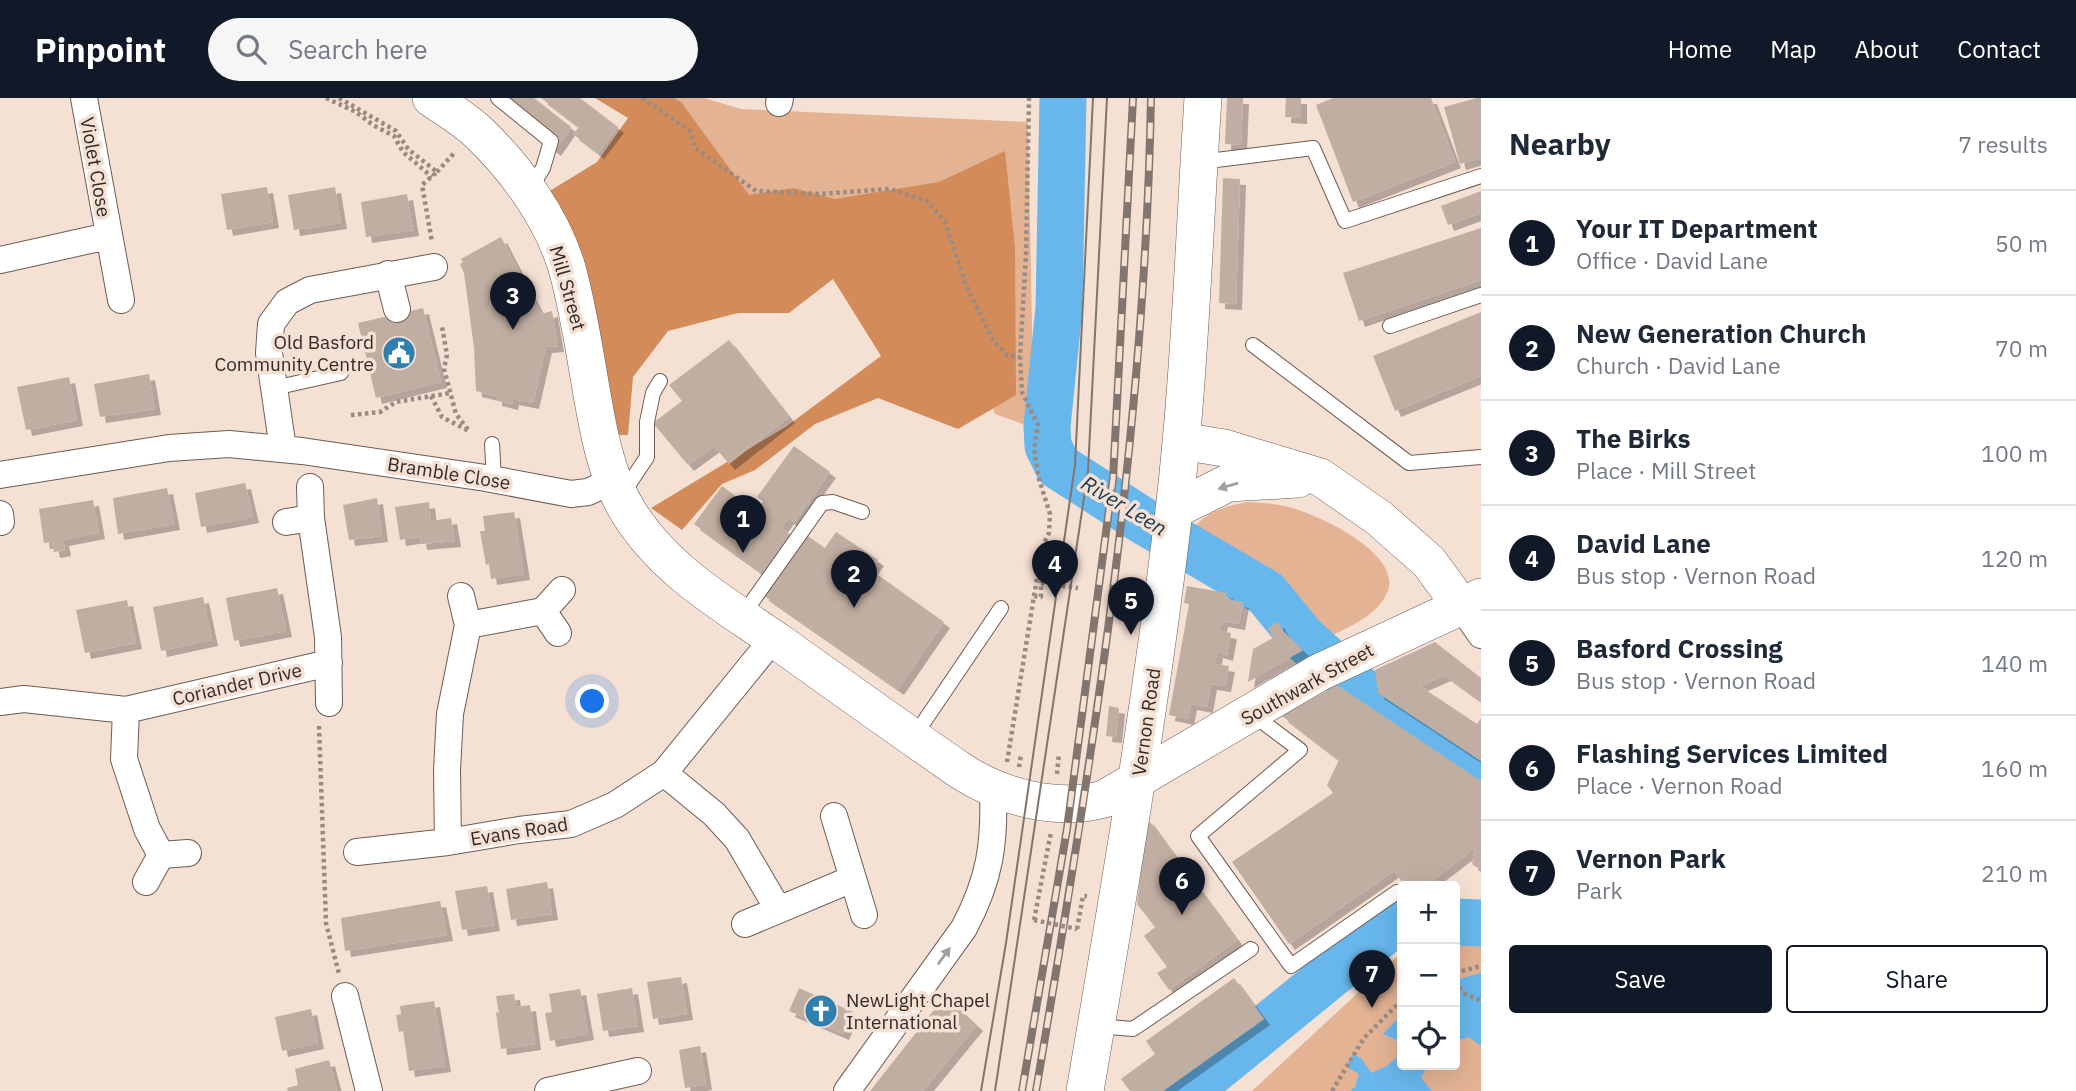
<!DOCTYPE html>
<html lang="en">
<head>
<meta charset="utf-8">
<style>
	:root { --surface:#fff; --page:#f6f6f7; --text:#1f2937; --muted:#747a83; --line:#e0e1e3; --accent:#111827 }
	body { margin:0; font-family:"IBM Plex Sans",sans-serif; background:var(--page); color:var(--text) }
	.controls { position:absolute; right:21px; bottom:21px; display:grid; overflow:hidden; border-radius:7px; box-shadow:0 7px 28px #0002 }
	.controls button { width:63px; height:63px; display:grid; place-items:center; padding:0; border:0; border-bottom:2px solid var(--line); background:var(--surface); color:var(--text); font:35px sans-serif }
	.you { position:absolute; left:593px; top:604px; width:24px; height:24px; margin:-18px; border:5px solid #fff; border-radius:50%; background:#1a73e8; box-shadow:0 0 0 10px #1a73e833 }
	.badge { display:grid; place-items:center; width:46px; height:46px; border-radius:50%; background:var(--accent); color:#fff; font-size:23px; font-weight:700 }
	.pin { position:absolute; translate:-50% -58px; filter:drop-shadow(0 2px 4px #0008) }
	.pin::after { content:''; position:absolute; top:37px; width:24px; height:21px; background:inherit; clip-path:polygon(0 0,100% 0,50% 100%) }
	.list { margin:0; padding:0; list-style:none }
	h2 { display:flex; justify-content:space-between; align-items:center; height:91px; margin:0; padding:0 28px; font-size:30px }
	h2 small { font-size:23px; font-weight:400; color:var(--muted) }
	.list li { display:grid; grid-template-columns:46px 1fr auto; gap:21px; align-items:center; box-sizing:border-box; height:105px; padding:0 28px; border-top:2px solid var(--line) }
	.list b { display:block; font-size:26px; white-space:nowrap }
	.list p { margin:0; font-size:23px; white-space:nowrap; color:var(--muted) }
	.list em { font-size:23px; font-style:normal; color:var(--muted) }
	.actions { display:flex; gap:14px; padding:21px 28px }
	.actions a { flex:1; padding:16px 0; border:2px solid var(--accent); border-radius:7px; text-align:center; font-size:24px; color:var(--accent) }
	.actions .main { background:var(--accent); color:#fff }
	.icon { flex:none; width:38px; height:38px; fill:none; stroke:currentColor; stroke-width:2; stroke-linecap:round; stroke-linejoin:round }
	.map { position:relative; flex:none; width:1481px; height:993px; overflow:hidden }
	header { display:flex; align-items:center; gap:42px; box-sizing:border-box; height:98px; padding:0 35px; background:var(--accent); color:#fff }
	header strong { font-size:33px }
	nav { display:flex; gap:38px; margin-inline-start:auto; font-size:24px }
	.search { width:490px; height:63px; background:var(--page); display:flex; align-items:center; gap:18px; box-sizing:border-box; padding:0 24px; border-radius:38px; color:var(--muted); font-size:26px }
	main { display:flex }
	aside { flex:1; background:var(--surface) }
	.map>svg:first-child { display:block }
	.green { fill:#e3b394 }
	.forest { fill:#d48b5a }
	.water { fill:#68b7ec }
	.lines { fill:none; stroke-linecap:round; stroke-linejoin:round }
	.river { stroke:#68b7ec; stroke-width:47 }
	.building { fill:#c1aea2; filter:url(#shadow) }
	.lane-casing { stroke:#6e5c52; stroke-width:16 }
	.street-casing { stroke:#6e5c52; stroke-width:28 }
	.secondary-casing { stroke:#6e5c52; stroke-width:38 }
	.path { stroke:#9a8b82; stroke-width:4.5; stroke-dasharray:3.5 3.5; stroke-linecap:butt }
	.lane { stroke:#fff; stroke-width:14 }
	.street { stroke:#fff; stroke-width:26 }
	.secondary { stroke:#fff; stroke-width:37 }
	.tram { stroke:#82756d; stroke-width:2 }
	.rail-casing { stroke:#82756d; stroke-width:8 }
	.rail { stroke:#f5e0d4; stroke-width:5; stroke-dasharray:16; stroke-linecap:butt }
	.path-bridge { stroke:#9a8b82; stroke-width:4.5; stroke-dasharray:3.5 3.5; stroke-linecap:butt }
	.oneway { fill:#a39f9d }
	.labels { text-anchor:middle; stroke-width:7; stroke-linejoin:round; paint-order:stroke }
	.street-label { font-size:19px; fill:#322a25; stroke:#f5e0d4 }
	.poi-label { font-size:19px; fill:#322a25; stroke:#f5e0d4; text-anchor:end }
	.water-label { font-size:21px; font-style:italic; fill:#173950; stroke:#f5e0d4 }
</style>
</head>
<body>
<header>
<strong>Pinpoint</strong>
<div class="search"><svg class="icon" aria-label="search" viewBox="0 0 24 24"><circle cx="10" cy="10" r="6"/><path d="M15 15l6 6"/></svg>Search here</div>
<nav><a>Home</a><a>Map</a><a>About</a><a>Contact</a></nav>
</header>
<main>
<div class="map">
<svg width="1481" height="993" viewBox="0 0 1481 993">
	<defs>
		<filter id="shadow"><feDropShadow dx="6" dy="6" stdDeviation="0" flood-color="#0004"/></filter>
	</defs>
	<rect width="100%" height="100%" fill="#f5e0d4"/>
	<path class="green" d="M617,0h87l37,11 287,13 6,306 -39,-14 -75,-208 -178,-6z
		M1247,404c12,1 25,1 38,4 28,6 120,47 102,87 -10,22 -34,32 -54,42l-56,-56 -83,-51c14,-18 31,-21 53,-26z
		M1481,838v155h-229l150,-139v113h53v-128z"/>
	<path class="forest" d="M595,0h79l7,4 68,93 44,-7 42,11 104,-17 66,-31 10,97 1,147 -58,34 -80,-31 -63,26 -60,46 -33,14 -40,46 -31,-22 136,-82 94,-70 -48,-77 -44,34h-51l-70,18 -35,46 -5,58h-11l-69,-243 49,-30 31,-44z"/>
	<path class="water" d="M1481,875v73l-12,-9 -14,4v-61z
		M1402,916v51h26l-7,13 11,13h-82l5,-4 4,-13 -13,-8 7,-12 9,5 9,14 16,-7 14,-13 -5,-13 -13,-6z"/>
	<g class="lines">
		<path class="river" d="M1063,0l-4,210 -12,118 1,20 10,20 87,56 121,71 36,44 89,81 90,53
			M1455,824l26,1
			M1188,993l205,-167 9,-2"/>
	</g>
	<path class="building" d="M491,0h43l37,29 -16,23z
		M541,0h39l38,29 -20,26 -25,-19 6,-7z
		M1227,0h16l-2,47 -16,-1z
		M1286,0h15v20l-16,-1z
		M1333,0h98l24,64 -102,40 -37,-97z
		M1477,0h4v60l-21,6 -16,-57z
		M1223,80l17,1 -4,125 -17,-1z
		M267,89l6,35 -46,8 -6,-36z
		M335,89l6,36 -47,7 -6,-35z
		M1481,93v22l-33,12 -7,-19z
		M407,96l6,36 -47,7 -5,-35z
		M1481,130v52l-122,41 -16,-48z
		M501,139l40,77 11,-3 6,35 -12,1 -13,56 -20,-4 -1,5 -16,-4v-4l-20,-5 -2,-43 -10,-75 -4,-9 3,-2 -2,-3z
		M423,210l18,74 -65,16 -18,-75z
		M1481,214v64l-86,35 -22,-55z
		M729,242l60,77 -60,47 -15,-18 -26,19 -35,-42 29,-22 -13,-16z
		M149,276l6,35 -55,8 -6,-33z
		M69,279l8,43 -51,10 -9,-43z
		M794,348l36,26 -36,50 -6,-4 -7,10 13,9 -28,39 -72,-52 28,-38 34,25 7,-10 -6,-4z
		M245,385l8,34 -52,10 -6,-34z
		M167,390l7,36 -56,10 -5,-36z
		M377,400l5,38 -33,4 -6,-35z
		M93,402l6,33 -36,7 2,10 -11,2 -2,-10 -8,1 -5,-34z
		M429,404l2,19 20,-3 4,23 -34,3 -1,-7 -20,3 -5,-33z
		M514,414l10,62 -33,5 -2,-15 -3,1 -6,-34h5l-2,-15z
		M836,434l42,28 -7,10 73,52 -46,67 -135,-94 42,-61 20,14z
		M1187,488l40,7 -1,6 17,3 -4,22 -17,-3 -2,10 11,2 -4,22 -10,-3 -2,12 14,2 -4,20 -14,-2 -4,23 -16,-3 -3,15 -19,-4 20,-111 -5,-1z
		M277,490l9,43 -52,10 -8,-43z
		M203,499l9,43 -51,11 -8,-44z
		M127,502l9,43 -51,10 -9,-43z
		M1278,524l6,10 19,18 -55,32 5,-33 20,-11 -5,-10z
		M1435,544l46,36v23l-36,-26 -25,11 57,38 4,-6v43l-103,-68 -3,-23z
		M1337,587l144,96v89l-9,-6 3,-16 -50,38h-20l-11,-15 -105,73 -57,-82 101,-69 -6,-8 12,-25 -57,-44z
		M1109,608l10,2 -3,29 -10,-1z
		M1147,720l90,122 -68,50 -12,-17 10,-6 -23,-31 11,-9 -18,-23z
		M547,784l5,32 -41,6 -5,-31z
		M487,788l7,39 -32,5 -7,-39z
		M440,803l7,34 -102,16 -4,-33z
		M681,879l6,37 -34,5 -6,-37z
		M1234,880l30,41 -101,72h-33l-9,-12 34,-25 -9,-13z
		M632,890l6,38 -35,5 -6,-37z
		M799,890l54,24 -10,22 -54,-23z
		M580,891l8,45 -38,7 -5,-28 7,-1 -3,-18z
		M514,896l2,13 14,-2 5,39 -34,5 -5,-37 3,1 -3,-17z
		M945,898l32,29 -54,66h-53z
		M434,903l11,65 -36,5 -6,-40 -4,1 -3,-17 5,-1 -1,-8z
		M311,911l7,34 -36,8 -7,-34z
		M700,948l6,38 -21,4 -6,-38z
		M329,962l8,31h-49l-1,-3 11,-3 -3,-16z"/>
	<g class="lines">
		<defs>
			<path id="lane" d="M498,0l53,43 -8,27 -13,21
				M1200,64l113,-14 32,73 136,-45
				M1390,228l91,-31
				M1253,247l156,118 72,-6
				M274,290l67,-15
				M492,346l2,36
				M623,395l24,-36v-35l6,-29 7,-12
				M742,518l80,-113 11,-1 29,10
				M1252,616l48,36 -102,86 93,130 106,-74
				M913,640l88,-130
				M1097,928l36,3 118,-80"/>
			<path id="street" d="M84,0l37,202
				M779,5l1,-5
				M0,162l108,-24
				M388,176l9,35
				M283,351l-14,-96 2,-29 16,-22 23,-12 124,-23
				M0,377l169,-27 60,-4 73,7 184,27 85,16 17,-2 24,-11
				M310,389l1,31 17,119 1,66
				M0,416l1,8
				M286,424l25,-4
				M1461,508l20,29
				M468,527l75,-14
				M558,535l-15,-22 19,-21
				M0,604l24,-3 102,11 203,-47
				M126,612l-2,49 23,70 14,26
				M664,675l50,41 23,25 41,70
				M834,718l30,99
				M448,744l-1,-72 3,-56 18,-89 -7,-29
				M357,754l91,-10 71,-12 52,-6 44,-19 49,-32 109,-134
				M146,784l15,-27 27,-2
				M745,826l107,-45
				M345,898l24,95
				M548,993l90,-20
				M847,993l117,-163c26,-49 31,-84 29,-139"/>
			<path id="secondary" d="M431,0c16,11 33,21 47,34 38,36 74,86 89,136 10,36 16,73 22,109 8,46 15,96 40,136 37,59 95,91 151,130 60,43 120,86 181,128 40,26 96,41 143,28l216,-127 161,-75
				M1181,343l43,7 96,29 59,41 50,44 32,44
				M1174,412l54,-27 70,-4
				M1085,993c33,-193 66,-386 89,-581 16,-136 20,-275 29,-412"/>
		</defs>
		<use href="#lane" class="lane-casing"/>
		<use href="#street" class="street-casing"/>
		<use href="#secondary" class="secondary-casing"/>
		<path class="path" d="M326,0l30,14 17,13 21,11 9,16 29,25
			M339,0l57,33 12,18 29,23 -15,13 10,57
			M642,0l48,33 5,17 61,43 64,3 69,-5 38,12 18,21 21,63 27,55 14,15 13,2
			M437,74l18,-20
			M431,298l11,21 27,14 -13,-17 -12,-45 3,-14 -5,-29
			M351,317l29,-3 16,-10 54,-9
			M1034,498l7,1v-14l37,5
			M319,628l7,197 13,51
			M1007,664l35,-215 7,-14 1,-19 -11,-35 -5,-30 4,-24 -16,-33 -2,-35 6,-103 3,-156
			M1019,669l2,-13
			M1057,676l2,-20
			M1034,822l17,-88
			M1077,831l6,-33h4
			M1455,875l26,-7
			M1455,884l9,11 17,8
			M1332,993l32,-53 38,-38"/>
		<use href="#lane" class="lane"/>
		<use href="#street" class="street"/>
		<use href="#secondary" class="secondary"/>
		<path class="tram" d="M981,993l25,-148 69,-478 18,-367
			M995,993l93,-620 19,-373"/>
		<defs>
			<path id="rail" d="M1022,993l45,-262 46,-350 20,-381
				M1036,993c56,-329 109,-659 115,-993"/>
		</defs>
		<use href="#rail" class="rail-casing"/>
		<use href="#rail" class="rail"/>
		<path class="path-bridge" d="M1034,822l43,9"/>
	</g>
	<defs><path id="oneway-solid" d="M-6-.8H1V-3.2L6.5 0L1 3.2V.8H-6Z" transform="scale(1.75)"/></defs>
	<g class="oneway">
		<use href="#oneway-solid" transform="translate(1228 388) rotate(164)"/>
		<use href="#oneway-solid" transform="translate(944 858) rotate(-54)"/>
	</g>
	<defs>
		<symbol id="civic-disc" viewBox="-11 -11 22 22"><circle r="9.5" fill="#2f7fb0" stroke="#f5e0d4"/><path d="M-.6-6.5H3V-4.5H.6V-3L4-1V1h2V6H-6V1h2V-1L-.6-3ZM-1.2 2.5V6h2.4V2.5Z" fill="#fff"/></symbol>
		<symbol id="church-disc" viewBox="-11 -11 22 22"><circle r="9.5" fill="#2f7fb0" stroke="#f5e0d4"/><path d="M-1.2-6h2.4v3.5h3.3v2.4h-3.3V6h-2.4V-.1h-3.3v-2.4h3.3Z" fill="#fff"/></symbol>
	</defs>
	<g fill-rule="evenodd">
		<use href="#civic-disc" x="380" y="236" width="38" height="38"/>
		<use href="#church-disc" x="802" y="894" width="38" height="38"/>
	</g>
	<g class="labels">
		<g class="street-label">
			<text transform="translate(96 69) rotate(80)" y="7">Violet Close</text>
			<text transform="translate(568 190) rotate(74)" y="7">Mill Street</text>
			<text transform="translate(449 375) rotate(9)" y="7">Bramble Close</text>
			<text transform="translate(237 586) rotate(-13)" y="7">Coriander Drive</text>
			<text transform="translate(1307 586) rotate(-29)" y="7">Southwark Street</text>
			<text transform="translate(1146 624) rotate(-82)" y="7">Vernon Road</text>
			<text transform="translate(519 733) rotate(-9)" y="7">Evans Road</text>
		</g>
		<g class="poi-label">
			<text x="374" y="251">Old Basford<tspan x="374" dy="22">Community Centre</tspan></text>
			<text x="846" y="909" text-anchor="start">NewLight Chapel<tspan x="846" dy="22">International</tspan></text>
		</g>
		<g class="water-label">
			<text transform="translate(1124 408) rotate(31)" y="7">River Leen</text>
		</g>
	</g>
</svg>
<div class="controls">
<button>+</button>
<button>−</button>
<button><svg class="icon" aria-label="locate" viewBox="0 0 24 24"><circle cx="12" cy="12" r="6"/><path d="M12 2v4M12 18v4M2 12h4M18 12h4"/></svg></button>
</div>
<div class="you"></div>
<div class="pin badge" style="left:743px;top:455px">1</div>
<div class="pin badge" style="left:854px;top:510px">2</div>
<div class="pin badge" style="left:513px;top:232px">3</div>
<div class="pin badge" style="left:1055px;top:500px">4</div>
<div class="pin badge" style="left:1131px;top:537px">5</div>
<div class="pin badge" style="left:1182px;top:817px">6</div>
<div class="pin badge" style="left:1372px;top:910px">7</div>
</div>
<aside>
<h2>Nearby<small>7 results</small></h2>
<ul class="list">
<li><span class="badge">1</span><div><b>Your IT Department</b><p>Office · David Lane</p></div><em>50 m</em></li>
<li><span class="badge">2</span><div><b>New Generation Church</b><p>Church · David Lane</p></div><em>70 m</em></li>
<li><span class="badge">3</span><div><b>The Birks</b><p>Place · Mill Street</p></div><em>100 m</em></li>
<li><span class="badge">4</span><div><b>David Lane</b><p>Bus stop · Vernon Road</p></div><em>120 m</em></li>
<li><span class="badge">5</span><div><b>Basford Crossing</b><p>Bus stop · Vernon Road</p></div><em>140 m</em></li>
<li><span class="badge">6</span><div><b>Flashing Services Limited</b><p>Place · Vernon Road</p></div><em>160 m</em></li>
<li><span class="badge">7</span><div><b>Vernon Park</b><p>Park</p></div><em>210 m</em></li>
</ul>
<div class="actions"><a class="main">Save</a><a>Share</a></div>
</aside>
</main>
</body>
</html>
